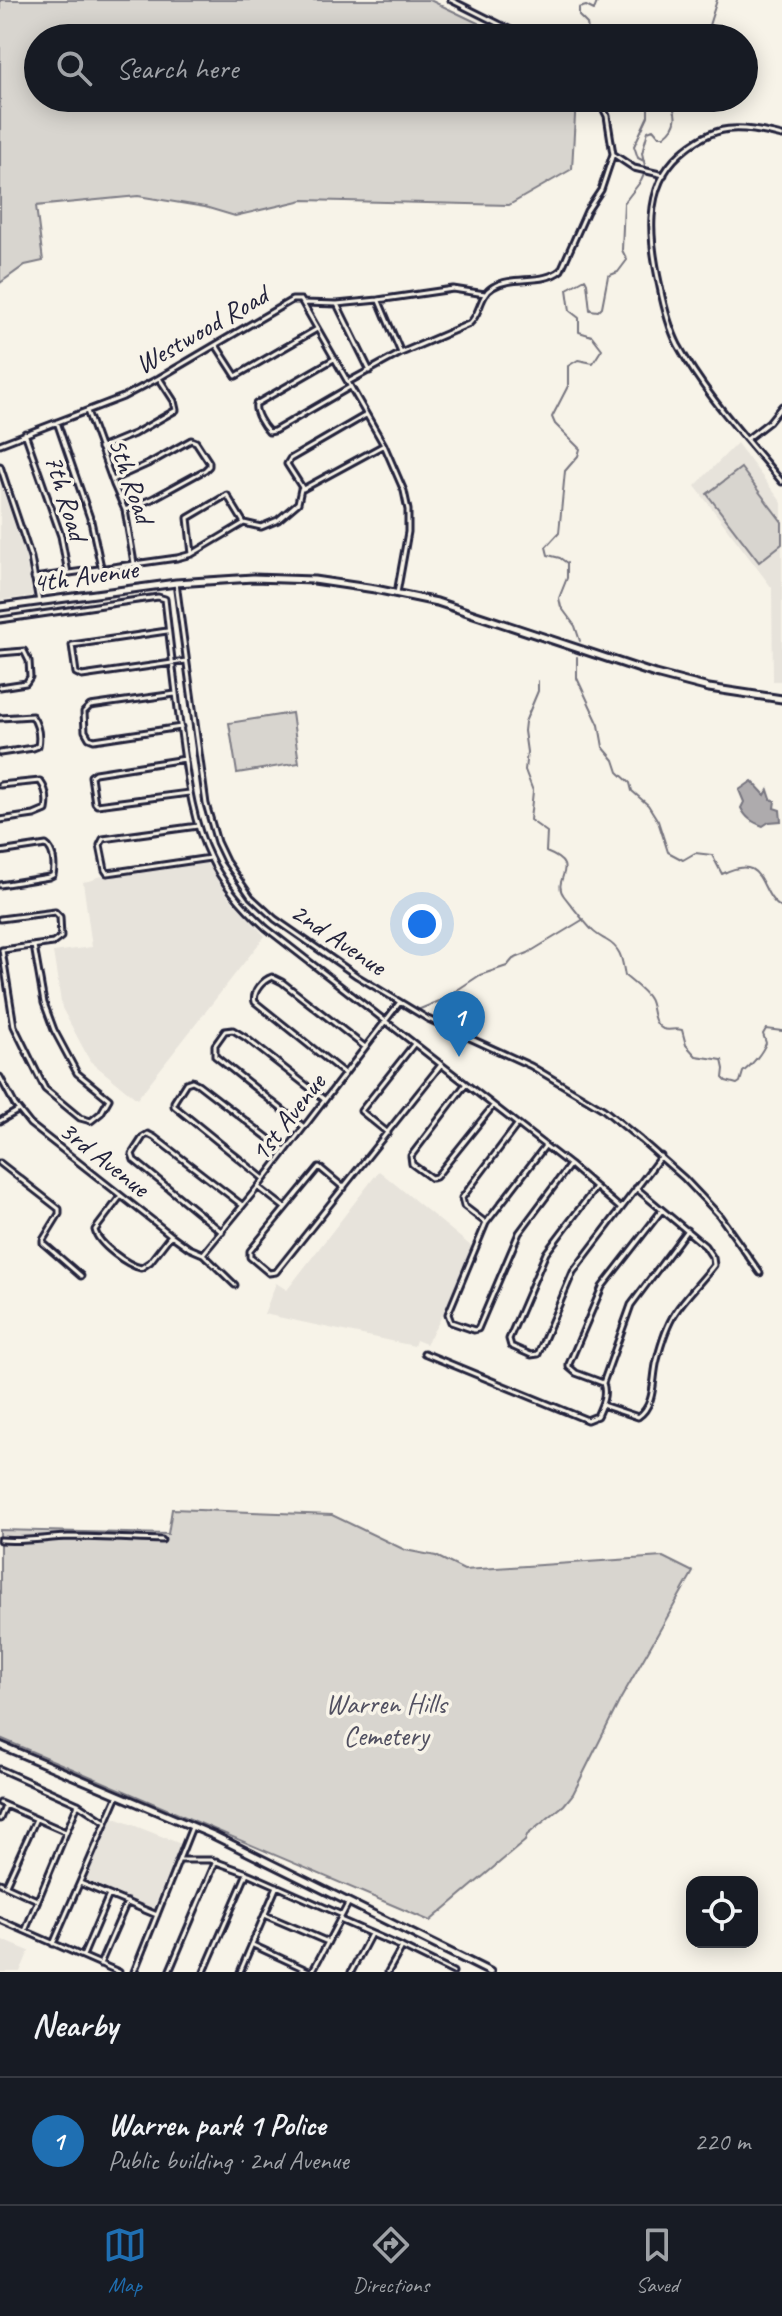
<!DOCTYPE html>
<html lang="en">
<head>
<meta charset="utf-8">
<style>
	:root { --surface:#171b24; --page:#20242c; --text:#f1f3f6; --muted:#9ea1a6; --line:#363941; --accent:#1f6fb2 }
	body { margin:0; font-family:Caveat,sans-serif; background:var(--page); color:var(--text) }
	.controls { position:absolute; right:24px; bottom:24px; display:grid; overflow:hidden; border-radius:16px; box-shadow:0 4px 20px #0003 }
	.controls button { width:72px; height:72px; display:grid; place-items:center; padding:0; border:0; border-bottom:2px solid var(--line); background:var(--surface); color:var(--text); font:40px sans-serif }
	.you { position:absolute; left:422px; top:924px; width:28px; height:28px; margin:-20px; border:6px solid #fff; border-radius:50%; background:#1a73e8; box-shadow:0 0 0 12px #1a73e833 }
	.badge { display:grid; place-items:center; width:52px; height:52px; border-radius:50%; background:var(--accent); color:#fff; font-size:26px; font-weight:700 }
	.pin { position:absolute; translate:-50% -66px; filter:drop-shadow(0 2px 4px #0008) }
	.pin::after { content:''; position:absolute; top:42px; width:28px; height:24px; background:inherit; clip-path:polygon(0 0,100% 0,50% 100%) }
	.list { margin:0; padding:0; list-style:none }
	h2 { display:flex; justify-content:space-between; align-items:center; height:104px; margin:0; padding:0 32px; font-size:34px }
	h2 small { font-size:26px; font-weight:400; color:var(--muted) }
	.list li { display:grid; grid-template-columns:52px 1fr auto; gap:24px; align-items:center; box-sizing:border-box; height:128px; padding:0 32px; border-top:2px solid var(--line) }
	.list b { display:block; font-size:30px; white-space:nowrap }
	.list p { margin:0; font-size:26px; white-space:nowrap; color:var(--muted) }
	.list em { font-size:26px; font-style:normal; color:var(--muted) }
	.icon { flex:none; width:44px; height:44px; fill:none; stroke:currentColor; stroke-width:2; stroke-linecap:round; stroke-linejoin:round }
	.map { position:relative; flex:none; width:782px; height:1972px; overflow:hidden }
	.search { position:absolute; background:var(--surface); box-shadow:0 4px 20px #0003; left:24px; right:24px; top:24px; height:88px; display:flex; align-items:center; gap:20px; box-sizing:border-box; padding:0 28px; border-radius:44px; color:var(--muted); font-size:30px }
	.sheet { height:232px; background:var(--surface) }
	nav { display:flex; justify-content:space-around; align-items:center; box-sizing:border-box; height:112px; border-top:2px solid var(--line); background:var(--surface); font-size:22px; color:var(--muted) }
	nav a { display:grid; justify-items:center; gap:4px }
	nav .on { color:var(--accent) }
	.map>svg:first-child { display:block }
	.built { fill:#e7e3db }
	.green { fill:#d8d5cf; stroke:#7d7c85; stroke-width:2 }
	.water { fill:#aeabad; stroke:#76747f; stroke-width:2 }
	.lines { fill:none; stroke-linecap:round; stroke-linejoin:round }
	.stream { stroke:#76747f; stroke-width:2 }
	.street-casing { stroke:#22223b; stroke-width:9 }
	.secondary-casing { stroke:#22223b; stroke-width:11 }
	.street { stroke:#f7f3e8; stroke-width:3 }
	.secondary { stroke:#f7f3e8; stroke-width:5 }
	.labels { text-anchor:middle; stroke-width:7; stroke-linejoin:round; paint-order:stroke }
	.street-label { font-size:28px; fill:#22223b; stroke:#f7f3e8 }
	.park-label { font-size:28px; fill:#504f60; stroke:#f7f3e8 }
</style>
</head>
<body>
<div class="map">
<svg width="782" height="1972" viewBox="0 0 782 1972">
	<rect width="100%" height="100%" fill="#f7f3e8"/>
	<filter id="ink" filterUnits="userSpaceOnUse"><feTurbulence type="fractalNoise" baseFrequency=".0125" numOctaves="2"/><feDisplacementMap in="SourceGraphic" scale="16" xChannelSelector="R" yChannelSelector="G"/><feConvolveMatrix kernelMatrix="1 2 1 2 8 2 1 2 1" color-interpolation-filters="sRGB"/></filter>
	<g filter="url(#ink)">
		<path class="built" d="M737,443l45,60v178h-9l-1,-93 -77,-102z
			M0,482l26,77 7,37 -33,4z
			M205,860l23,36 37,40 -128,163 -47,-38 -28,-53 -9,-56 39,-5 -9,-65 10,-2 4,-3z
			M379,1171l93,76 -32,73 -14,24 -10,-4 -2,6 -150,-32 12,-31 11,7z
			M105,1814l76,30 -30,70 -73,-31z
			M0,1939l29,12 -9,21h-20z"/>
		<path class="green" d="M0,0h430l79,38h-471v60h538l-4,71 -63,36 -206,-5 -68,16 -30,-9 -67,-11 -102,10 7,55 -18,4 -25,18z
			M741,468l41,54v22l-23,18 -52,-68z
			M292,713l7,50 -62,10 -8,-50z
			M172,1509l160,6 73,35 31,6 28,14 199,-13 30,15 -73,128 -47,94 -9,11 -37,30 -2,6 -95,80 -430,-183v-208l168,4z"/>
		<path class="water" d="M752,781l13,14 3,-5 3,9 4,2 -1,7 6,2 1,11 -12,1 -6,4c-11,-4 -17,-8 -22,-18l3,-6 -5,-12z"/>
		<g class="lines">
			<path class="stream" d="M592,38l-3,-2 -2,-12 -8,-8v-8l7,-2 8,4 4,-10
				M705,38l12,-38
				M644,161l-6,-3 -4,-12 14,-30v-18
				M580,641l-5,-15 -14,-19 -2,-9 8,-20v-15l-7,-5 -12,-3 -2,-8 13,-14 6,-62 13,-15 2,-7 -25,-25 -3,-7 16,-31v-20l10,-6 15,3 9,-14 -10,-13 -13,-4v-14l-9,-7 -3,-22 18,-10 2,4 3,27 8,1 4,-4 6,-31 10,-4 9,-12 -5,-10 2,-47 17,-22 5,-11 -4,-17 6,-22 5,-2 6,7h5c15,-11 15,-25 2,-38
				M577,657v21l22,47 4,22 11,13 4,12 12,11 2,8 16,14 10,16 10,31 15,8 12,-7 17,2 10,19c46,-23 35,21 60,34
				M538,681v10l-13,31 -1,9 3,21 -2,18 8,21 -3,29 17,12 -1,20c38,15 4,26 18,44 8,10 18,23 27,33 4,5 10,8 15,11 16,9 16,20 19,36 7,6 20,15 24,23 5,9 2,24 14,30 6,2 12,-1 19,1l4,15 10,11 26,4 2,9 -1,9 3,3 11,3 3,-2 3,-10c9,-7 19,-19 23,-29l-3,-9 3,-5 16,2
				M420,1009l22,-9 38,-25 27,-9 6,-7 15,-6 56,-34"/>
			<defs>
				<path id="street" d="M451,0l76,38
					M782,136c-42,-11 -68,-13 -102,18 -38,34 -30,89 -20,133 4,20 9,40 18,58 27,50 68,93 104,137
					M613,154l21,14 30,7
					M379,301l22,52
					M304,303l33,1 41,-4 75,-11 32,5
					M337,304l33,67
					M216,345l20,31 81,-47
					M334,359l-78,45c-2,8 7,22 13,28l5,-1 76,-44
					M348,382l53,-29 68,-29c12,-10 10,-29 24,-37 20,-12 50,-2 68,-17l26,-59 14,-21 12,-36 -6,-38 -9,-18
					M87,411l27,74 11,25 9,53
					M366,415l-76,44 -3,5 16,25 81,-44
					M57,422l34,99 10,46
					M25,433l36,103 7,37
					M747,439l22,-17 13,-16
					M0,444l123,-47 36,-19 133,-78h9l83,145 20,46 4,19v22l-11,61
					M100,448l34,-14 42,-24 -2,-9 -15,-23
					M0,466l31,92 8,44
					M112,480l38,-17 41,-23 5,2 13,20v4l-4,4 -53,29 -27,11
					M244,523l17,4 17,-7 20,-17 3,-14
					M34,578l143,-20 15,-4 52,-31 -17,-28 -39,23 4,36
					M176,583l30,221 11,38 9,19 25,36 24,22 82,57 71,43 103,47 72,43 38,31 43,38 35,37 41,58
					M0,620l158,-23 7,2c5,44 10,89 16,133 6,42 10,86 29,125 13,28 34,51 56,71l304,237 50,43
					M167,631l-95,14 4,28 6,3 104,-15
					M0,653l24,-2 5,10 1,16 -4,6 -26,4
					M175,694l-85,12 -6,6 1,19 4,7 5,2 87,-13
					M0,718l32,-2c6,9 8,20 6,30l-5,2 -33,5
					M185,759l-90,14 -4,3 4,27 2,2 92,-12
					M0,785l40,-4c6,8 8,19 6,29l-12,5 -34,5
					M198,826l-95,13 -3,6 5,25 2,3 8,-1 95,-14
					M0,852l46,-7c8,5 9,21 7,30l-4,2 -49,8
					M0,919l55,-7 5,5 1,20 -8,6 -50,7
					M2,950l12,76 31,63 35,29 11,3 10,-8 8,-14 -32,-26 -23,-43 -10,-27 -10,-57
					M345,1074l-90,-72c-3,-10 8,-22 17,-25l10,5 83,65
					M0,1077l15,28 15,19 141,111 18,13 14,6 32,31
					M465,1085l-54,71 1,8 19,14 5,-1 57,-71
					M0,1121l19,-11
					M304,1127l-89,-71v-11l10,-14 8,-1 13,8 79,62
					M388,1133l-27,-22 53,-67
					M545,1146l-59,77 -38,91 3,8 23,8 4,-1 41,-96 50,-67
					M0,1163l59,46v5l-16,26v3l38,33
					M264,1179l-90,-73v-4l12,-19 6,-2 6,3 87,67
					M258,1187l27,21
					M596,1187l-50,66 -37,86 2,7 20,9 7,-1 2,-5 33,-77 88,-116
					M344,1188l-25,-21 -69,84v6l19,16 7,-1 164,-206
					M120,1197l-25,33c3,14 32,35 46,38l9,-6 21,-27
					M662,1210l-60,77 -33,77v3l7,6 27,10 28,-78 56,-75
					M486,1223l-22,-17 -2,-8 55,-73
					M222,1232l-88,-72 -2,-6 11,-17 5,-3 6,3 88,68
					M203,1254l55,-67 142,-185
					M424,1353l163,67 10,-4c5,-11 10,-21 6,-33
					M602,1405l36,12c18,-12 14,-39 19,-57 4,-16 9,-33 18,-47 10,-16 27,-32 39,-48l-1,-7 -8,-12 -69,-58
					M0,1540c24,2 45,-2 68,-3 32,0 63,2 94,3
					M0,1769l78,35 26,17
					M0,1803l66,29
					M0,1819l5,-13
					M179,1860h32l36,13 -43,99
					M247,1873l95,42
					M0,1883l37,17
					M80,1883l77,32
					M6,1885l30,-66
					M265,1915l63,27
					M0,1920l25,11 53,-127
					M340,1920l62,27 51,25
					M25,1931l94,41
					M53,1944l65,-149
					M253,1945l58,27
					M83,1956l26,-61
					M100,1964l27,-62
					M134,1972l58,-145
					M169,1972l47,-111
					M240,1972l37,-86
					M312,1972l37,-70
					M351,1972l20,-38
					M388,1972l14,-25"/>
				<path id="secondary" d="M0,607l176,-24 77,-5 61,2 61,9 62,13 218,72 54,14 73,11
					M0,1745l213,90 277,137"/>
			</defs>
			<use href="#street" class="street-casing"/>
			<use href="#secondary" class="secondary-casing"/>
			<use href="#street" class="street"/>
			<use href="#secondary" class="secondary"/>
		</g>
	</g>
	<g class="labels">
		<g class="street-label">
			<text transform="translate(201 329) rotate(-30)" y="10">Westwood Road</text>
			<text transform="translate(132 480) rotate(71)" y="10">5th Road</text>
			<text transform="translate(67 497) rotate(73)" y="10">7th Road</text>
			<text transform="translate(85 575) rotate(-8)" y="10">4th Avenue</text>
			<text transform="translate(339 938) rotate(34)" y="10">2nd Avenue</text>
			<text transform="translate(287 1117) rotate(-52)" y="10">1st Avenue</text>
			<text transform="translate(105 1158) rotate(38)" y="10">3rd Avenue</text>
		</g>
		<g class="park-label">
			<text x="386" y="1713">Warren Hills<tspan x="386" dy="32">Cemetery</tspan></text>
		</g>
	</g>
</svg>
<div class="controls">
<button><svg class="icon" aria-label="locate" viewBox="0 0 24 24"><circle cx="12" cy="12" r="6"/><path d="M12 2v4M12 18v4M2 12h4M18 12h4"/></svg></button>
</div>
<div class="you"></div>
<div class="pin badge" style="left:459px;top:1057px">1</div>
<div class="search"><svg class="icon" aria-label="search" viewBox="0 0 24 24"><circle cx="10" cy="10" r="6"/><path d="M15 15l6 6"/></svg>Search here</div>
</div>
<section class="sheet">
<h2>Nearby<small></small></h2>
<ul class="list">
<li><span class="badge">1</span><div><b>Warren park 1 Police</b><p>Public building · 2nd Avenue</p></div><em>220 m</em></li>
</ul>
</section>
<nav>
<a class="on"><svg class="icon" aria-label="map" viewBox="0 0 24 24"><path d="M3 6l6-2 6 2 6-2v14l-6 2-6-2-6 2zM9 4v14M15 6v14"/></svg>Map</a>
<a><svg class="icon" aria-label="directions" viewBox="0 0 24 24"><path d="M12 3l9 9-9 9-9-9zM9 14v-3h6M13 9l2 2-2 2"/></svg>Directions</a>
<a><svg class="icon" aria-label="saved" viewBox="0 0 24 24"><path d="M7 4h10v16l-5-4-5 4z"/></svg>Saved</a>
</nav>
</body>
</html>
